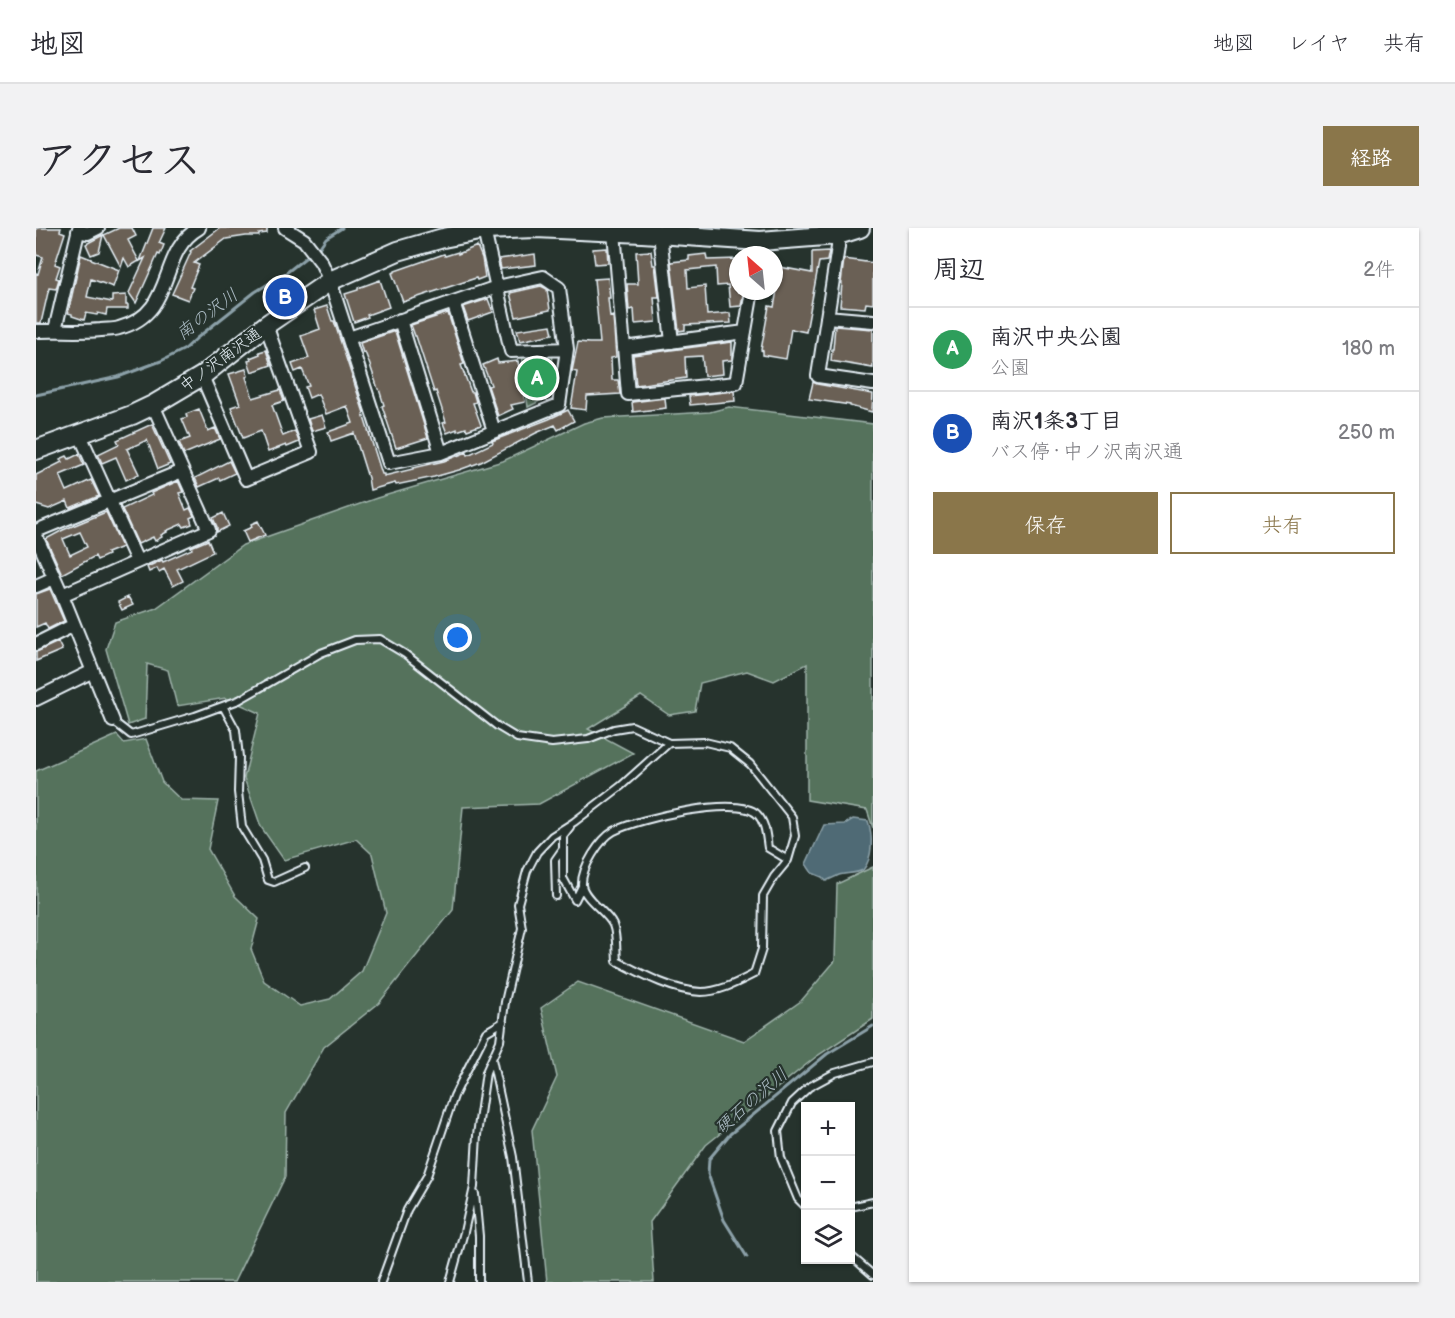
<!DOCTYPE html>
<html lang="ja">
<head>
<meta charset="utf-8">
<style>
	:root { --surface:#fff; --page:#f2f2f3; --text:#2b2b33; --muted:#7c7c81; --line:#e1e1e2; --accent:#8a764a }
	body { margin:0; font-family:"Balsamiq Sans","Klee One",sans-serif; background:var(--page); color:var(--text) }
	.controls { position:absolute; right:18px; bottom:18px; display:grid; overflow:hidden; border-radius:0px; box-shadow:0 2px 4px #0004 }
	.controls button { width:54px; height:54px; display:grid; place-items:center; padding:0; border:0; border-bottom:2px solid var(--line); background:var(--surface); color:var(--text); font:30px sans-serif }
	.compass { position:absolute; left:693px; top:18px; width:54px; height:54px; border-radius:50%; background:var(--surface); box-shadow:0 2px 4px #0004; rotate:333deg }
	.you { position:absolute; left:422px; top:410px; width:21px; height:21px; margin:-15px; border:4px solid #fff; border-radius:50%; background:#1a73e8; box-shadow:0 0 0 9px #1a73e833 }
	.badge { display:grid; place-items:center; width:39px; height:39px; border-radius:50%; background:var(--accent); color:#fff; font-size:20px; font-weight:700 }
	.pin { position:absolute; translate:-50% -50%; border:3px solid #fff; box-shadow:0 2px 6px #0006 }
	.list { margin:0; padding:0; list-style:none }
	h2 { display:flex; justify-content:space-between; align-items:center; height:78px; margin:0; padding:0 24px; font-size:26px }
	h2 small { font-size:20px; font-weight:400; color:var(--muted) }
	.list li { display:grid; grid-template-columns:39px 1fr auto; gap:18px; align-items:center; box-sizing:border-box; height:84px; padding:0 24px; border-top:2px solid var(--line) }
	.list b { display:block; font-size:22px; white-space:nowrap }
	.list p { margin:0; font-size:20px; white-space:nowrap; color:var(--muted) }
	.list em { font-size:20px; font-style:normal; color:var(--muted) }
	.actions { display:flex; gap:12px; padding:18px 24px }
	.actions a { flex:1; padding:14px 0; border:2px solid var(--accent); border-radius:0px; text-align:center; font-size:21px; color:var(--accent) }
	.actions .main { background:var(--accent); color:#fff }
	.icon { flex:none; width:33px; height:33px; fill:none; stroke:currentColor; stroke-width:2; stroke-linecap:round; stroke-linejoin:round }
	.map { position:relative; flex:none; width:837px; height:1054px; overflow:hidden; border-radius:0px }
	header { display:flex; align-items:center; gap:36px; box-sizing:border-box; height:84px; padding:0 30px; background:var(--surface); border-bottom:2px solid var(--line) }
	header strong { font-size:28px }
	nav { display:flex; gap:33px; margin-inline-start:auto; font-size:21px }
	.intro { display:flex; align-items:center; justify-content:space-between; box-sizing:border-box; height:144px; padding:0 36px }
	h1 { margin:0; font-size:42px }
	.button { padding:15px 27px; border-radius:0px; background:var(--accent); color:#fff; font-size:21px; font-weight:700 }
	main { display:flex; gap:36px; padding:0 36px }
	aside { flex:1; background:var(--surface); border-radius:0px; box-shadow:0 2px 4px #0004 }
	.map>svg:first-child { display:block }
	.green { fill:#54725b; stroke:#9eb2aa; stroke-width:1.5 }
	.water { fill:#4f6b75; stroke:#8ca1a9; stroke-width:1.5 }
	.lines { fill:none; stroke-linecap:round; stroke-linejoin:round }
	.stream { stroke:#8ca1a9; stroke-width:3 }
	.building { fill:#6b6154; stroke:#e8f1f8; stroke-width:1.5; fill-rule:evenodd }
	.lane-casing { stroke:#e8f1f8; stroke-width:10 }
	.street-casing { stroke:#e8f1f8; stroke-width:16 }
	.secondary-casing { stroke:#e8f1f8; stroke-width:22 }
	.lane { stroke:#26332d; stroke-width:6 }
	.street { stroke:#26332d; stroke-width:12 }
	.secondary { stroke:#26332d; stroke-width:18 }
	.labels { text-anchor:middle; stroke-width:4.5; stroke-linejoin:round; paint-order:stroke }
	.street-label { font-size:16px; fill:#e8f1f8; stroke:#26332d }
	.water-label { font-size:18px; font-style:italic; fill:#abbbc4; stroke:#26332d }
</style>
</head>
<body>
<header>
<strong>地図</strong>
<nav><a>地図</a><a>レイヤ</a><a>共有</a></nav>
</header>
<div class="intro"><h1>アクセス</h1><a class="button">経路</a></div>
<main>
<div class="map">
<svg width="837" height="1054" viewBox="0 0 837 1054">
	<rect width="100%" height="100%" fill="#26332d"/>
	<filter id="ink" filterUnits="userSpaceOnUse"><feTurbulence type="fractalNoise" baseFrequency=".0167" numOctaves="2"/><feDisplacementMap in="SourceGraphic" scale="12" xChannelSelector="R" yChannelSelector="G"/><feConvolveMatrix kernelMatrix="1 2 1 2 8 2 1 2 1" color-interpolation-filters="sRGB"/></filter>
	<g filter="url(#ink)">
		<path class="green" d="M517,128l-7,42 -18,9 -6,-49z
			M693,179l144,17v404l-6,-18 -60,-10v-136l-33,17 -27,-10 -47,12 -5,28 -26,4 -28,-19 -53,33 45,24 -94,51 -76,3 -10,103 -74,93 -55,44 -38,66 -1,64 -51,105h-198v-511l81,-36 7,8 22,-4 16,43 19,18 37,1 -10,48 27,47 24,23 -8,30 13,32 36,25 30,-7 32,-28 24,-58 -14,-59 -16,-15 -72,21 -23,-33 -17,-49 16,-65 -34,-15 -49,8 -9,-36 -21,-6 -2,55 -17,6 -22,-76 9,-27 41,-14 87,-63 134,-47 126,-37 81,-38 19,-5 107,-6z
			M837,639v152l-56,37 -111,89 -56,77 4,60h-107l-15,-152 25,-53 -16,-69 37,-26 166,59 57,-40 34,-40 2,-77z"/>
		<path class="water" d="M817,591l15,2c5,15 5,37 -5,49 -7,4 -17,3 -24,5 -4,2 -9,4 -13,6l-4,-4 -10,-4 -6,-9 18,-39 21,-1z"/>
		<g class="lines">
			<path class="stream" d="M279,23l4,-3 7,-10 16,-10
				M0,167l82,-18 43,-16 24,-12 12,-11 58,-46 31,-19 23,-18
				M711,1029l-23,-37 -16,-46 1,-15 21,-25 97,-80 46,-28"/>
		</g>
		<path class="building" d="M0,0h25l-1,3 5,2 -10,31 5,2 -4,12 3,1 -3,10 -7,-1 -8,35h-5v-50l2,1 5,-17 -7,-2z
			M83,0h13l4,8 -8,4 11,21 -10,6 -5,-9 -3,9 -17,-32z
			M117,0h13l-7,15 5,2 -4,10 -2,-1 -22,49 -7,-10 16,-35 -5,3z
			M184,0h47v5l-8,1v2h-13l-20,3 -32,24 5,2 -9,22 3,1 -5,12 -16,-6 19,-42 -1,-1z
			M67,7l-4,17 -8,3 -5,-11z
			M441,18l5,12 3,19 -8,3 -1,-2 -73,24 -11,-29 3,-1v-1l49,-17 1,2 13,-4v2z
			M571,20l1,15 -13,1 -2,-15z
			M615,23l2,14h2l4,32h-5l2,25 -21,2 -1,-15 -5,1 -2,-26h11l-2,-32z
			M793,23l-2,10 -8,1 -13,70 -15,-3 -5,30 -23,-4v-4l-2,-1 8,-44 5,1 3,-17 -3,-1v-23l38,7v-21z
			M499,26l1,11 -35,4 -2,-10z
			M670,26l1,6 31,-1v33l5,-1v4l-2,11 -11,1 -2,-22 -11,1 -1,-19 -29,3 1,18 17,-2 2,29 23,-2 1,10 -46,2v5l-6,1 -8,-69 18,-2v-4z
			M45,27l38,15 -6,17 -22,-8 -4,18 25,5v-6l14,-1v10h2v4h-21l-1,6 -8,-2 -1,2 -11,-2 -2,7 -12,-4v-2l-4,-1z
			M808,31l29,4v41l-7,-1 -1,5 -25,-2 2,-23h-1z
			M572,50l2,20h-2l2,19 3,-1 3,41 -5,1 1,22h6l2,14 -33,2 -1,14 -15,-2 6,-36 -5,-1 6,-29 11,1h11l-6,-64z
			M344,52l9,27 -22,8 1,2 -14,5 -9,-28 13,-4v-2z
			M505,58l6,3 3,21 -34,7 -6,-24z
			M452,71l5,13 -25,9 -5,-14z
			M291,78l5,15h2l30,92 -1,1 19,60h2v2l29,-7v-1l31,-7 23,-9 1,3 25,-12 -1,-2 57,-22 19,-9 6,11 -16,9 -3,-5 -19,8 -55,29 -22,8 -25,7 -38,8 -1,-2 -25,7 -2,-12 -14,-45 -23,8 -3,-9 25,-9 -6,-17 -21,8 -8,-20 -9,4 -4,-11 4,-1 -7,-17 -7,3 -3,-8 17,-6 -8,-22 19,-7 -6,-19z
			M412,85l16,51 -3,1 10,27h2l3,10 -3,1 8,22 -14,5 -1,-2 -9,3v-2l-10,4 -4,-10 3,-1 -10,-31 -2,1 -18,-56h-1l-4,-11z
			M515,97l2,9 -33,7 -3,-11z
			M799,98l38,3v39l-42,-7 1,-12h1z
			M359,103l33,107 -32,10 -14,-42 2,-1 -5,-16h-1l-7,-21 -6,-16 -2,1 -3,-10z
			M696,114v18l-10,1 1,13 -19,2 -2,-20 -17,1 1,21 -50,7 -3,-30z
			M230,122l5,15 -19,7 -4,-11 3,-1 -1,-2 10,-4 -1,-2z
			M461,131l1,4 20,-2 7,41 -14,3 2,4 -15,7 -10,-30 3,-1 -8,-20z
			M210,141l2,7 -2,1 7,21 27,-8 4,11 -12,4 11,31 12,-5 4,11 -12,5 -1,-2 -18,7 -7,-21 -18,7 -12,-31 9,-3 -11,-30z
			M777,154l4,2 56,10 -1,18 -22,-6v-1l-41,-6z
			M698,163l1,10 -45,4 -1,-9z
			M629,170l1,10 -33,4 -1,-10z
			M163,181l9,22 7,-3 5,11 -36,15 -5,-12 11,-4 -8,-19 5,-2 -1,-3z
			M286,187l4,12 -14,4 -4,-12z
			M116,196l18,40 -12,5 -11,-29 -20,9 12,25 -13,6 -10,-23 -14,6 -4,-9 21,-10 -2,-4z
			M43,226l5,11 -24,10 7,16 24,-11 8,16 -29,12 -3,-7 -18,8 -13,-4v-30l26,-13 -2,-3 7,-3 2,3z
			M193,233l6,12 -15,7 -1,-2 -20,9 -4,-9z
			M142,253l5,11 -4,1 7,17 4,-2 4,8 -4,2 2,6 -8,3 -2,-3 -16,7 1,1 -6,3 1,2 -7,4 -2,-4 -15,7 -16,-35 30,-14 -1,-2z
			M70,284l16,35 -15,6 1,2 -11,5 -2,-4 -33,18 -16,-35 17,-9zM44,304l7,15 -17,8 -7,-16z
			M187,285l6,13 -12,6v-5l-4,-9z
			M222,293l7,14 -17,7 -5,-11 9,-4 -1,-3z
			M172,312l5,12 -36,17 6,12 -10,5 -9,-17 -5,3 -2,-4 -8,4 -2,-5 15,-7 1,2 29,-13 -1,-2z
			M14,361l14,32 -16,8 -3,-6 -9,4v-33z
			M92,369l5,8 -11,5 -4,-8z
			M22,414l4,8 -26,11v-9z"/>
		<g class="lines">
			<defs>
				<path id="lane" d="M187,478l13,24 3,27 -1,35 4,35 20,33 6,20 6,2 31,-14
					M77,493l18,14 64,-19 44,-16 82,-47 34,-13 25,-1 25,15 92,72 20,12 35,5 36,-4 26,-10 18,-3 37,17 36,-1 25,6 20,16 42,53 3,19 -7,24 -14,17 -11,19 -1,53 -8,25c-16,8 -34,18 -53,18 -28,-1 -59,-18 -84,-31 -1,-11 0,-26 -4,-36 -6,-13 -29,-26 -31,-40 -1,-17 18,-46 32,-54 23,-12 123,-36 143,-17 9,9 9,22 11,34l20,12
					M534,599l-7,9v42l12,22 7,-14
					M520,668l-1,-36 7,-10
					M456,831l21,98 15,125
					M439,966l4,42v46
					M770,979l-8,-8 -17,-41 -3,-27 14,-28 17,-16 26,-14 38,-11
					M814,979l23,-5
					M814,1027l23,20
					M345,1054l26,-72 20,-34 27,-80 32,-64 17,-10
					M414,1054l14,-50 10,-45 3,-52 9,-63 14,-31 5,-39 17,-74 -4,-24 9,-33 10,-19 15,-16 22,-14 47,-36 48,-43"/>
				<path id="street" d="M249,0l19,12 17,22 9,19 59,182 52,-10 118,-48 8,-56 -8,-61 -16,-11 -46,10 -148,51
					M448,2l27,121 56,-2
					M42,3l10,2 10,-5
					M578,4l14,162 108,-11 16,-92
					M624,6l12,108
					M802,7v12l-20,129 55,8
					M722,27l2,-14
					M417,74l41,129
					M791,89l46,4
					M364,92l41,133
					M19,102l24,-102
					M0,103c22,-1 43,1 65,-1 6,-1 12,0 18,-2 58,-15 38,-76 80,-100
					M588,120l121,-16
					M166,148l44,103 65,-27 -45,-127
					M44,207l57,126
					M0,303l146,-60
					M0,308l26,59 51,126
					M0,358l18,-8
					M26,367l147,-65 -56,-125
					M0,416l38,-19
					M0,471l57,-28"/>
				<path id="secondary" d="M0,222l96,-35 21,-10 49,-29 64,-51 64,-44 68,-30 45,-13 41,-8 52,-2 106,5 118,8 78,-6 22,-7"/>
			</defs>
			<use href="#lane" class="lane-casing"/>
			<use href="#street" class="street-casing"/>
			<use href="#secondary" class="secondary-casing"/>
			<use href="#lane" class="lane"/>
			<use href="#street" class="street"/>
			<use href="#secondary" class="secondary"/>
		</g>
	</g>
	<g class="labels">
		<g class="street-label">
			<text transform="translate(184 131) rotate(-36)" y="6">中ノ沢南沢通</text>
		</g>
		<g class="water-label">
			<text transform="translate(171 86) rotate(-37)" y="6">南の沢川</text>
			<text transform="translate(715 873) rotate(-41)" y="6">硬石の沢川</text>
		</g>
	</g>
</svg>
<div class="controls">
<button>+</button>
<button>−</button>
<button><svg class="icon" aria-label="layers" viewBox="0 0 24 24"><path d="M12 4l9 5-9 5-9-5zM3 14l9 5 9-5"/></svg></button>
</div>
<svg class="compass" viewBox="-18 -18 36 36"><path d="M0-13l5 13h-10z" fill="#e53935"/><path d="M0 13l5-13h-10z" fill="#7c7c81"/></svg>
<div class="you"></div>
<div class="pin badge" style="left:501px;top:150px;background:#2e9e5b">A</div>
<div class="pin badge" style="left:249px;top:69px;background:#1a4fb4">B</div>
</div>
<aside>
<h2>周辺<small>2件</small></h2>
<ul class="list">
<li><span class="badge" style="background:#2e9e5b">A</span><div><b>南沢中央公園</b><p>公園</p></div><em>180 m</em></li>
<li><span class="badge" style="background:#1a4fb4">B</span><div><b>南沢1条3丁目</b><p>バス停 · 中ノ沢南沢通</p></div><em>250 m</em></li>
</ul>
<div class="actions"><a class="main">保存</a><a>共有</a></div>
</aside>
</main>
</body>
</html>
